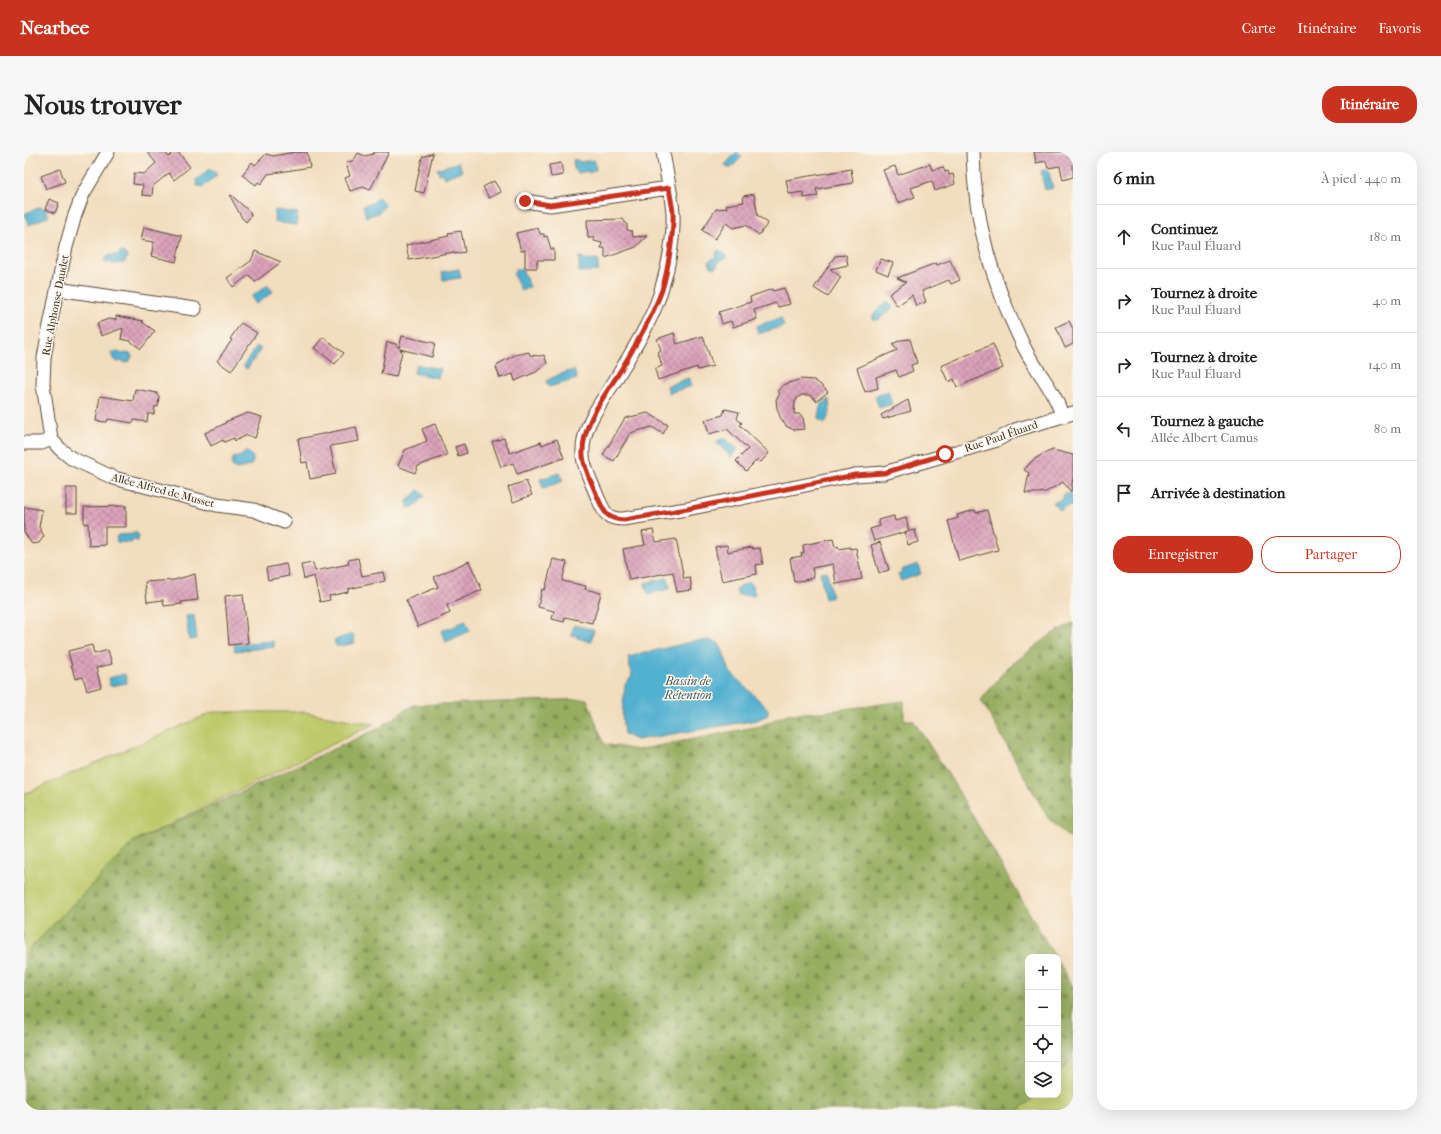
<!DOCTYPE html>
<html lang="fr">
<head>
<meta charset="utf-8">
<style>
	:root { --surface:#fff; --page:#f6f6f6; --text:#222; --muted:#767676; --line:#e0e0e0; --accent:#c8321e }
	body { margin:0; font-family:"IM FELL French Canon",serif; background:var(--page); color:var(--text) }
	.controls { position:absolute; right:12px; bottom:12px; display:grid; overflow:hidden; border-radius:8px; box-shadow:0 4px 16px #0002 }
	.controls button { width:36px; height:36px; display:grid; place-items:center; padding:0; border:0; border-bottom:1px solid var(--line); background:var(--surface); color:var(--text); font:20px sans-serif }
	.stop { position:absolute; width:12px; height:12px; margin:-9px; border:3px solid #c8321e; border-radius:50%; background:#fff }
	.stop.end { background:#c8321e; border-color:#fff; box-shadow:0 1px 4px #0008 }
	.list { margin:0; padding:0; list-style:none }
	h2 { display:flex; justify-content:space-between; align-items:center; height:52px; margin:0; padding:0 16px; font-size:17px }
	h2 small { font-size:13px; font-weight:400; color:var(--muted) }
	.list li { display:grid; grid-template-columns:26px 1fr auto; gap:12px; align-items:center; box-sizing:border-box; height:64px; padding:0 16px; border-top:1px solid var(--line) }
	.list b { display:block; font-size:15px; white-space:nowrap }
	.list p { margin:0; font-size:13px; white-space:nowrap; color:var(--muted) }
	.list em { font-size:13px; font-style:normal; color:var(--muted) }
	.actions { display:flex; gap:8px; padding:12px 16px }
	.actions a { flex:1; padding:9px 0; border:1px solid var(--accent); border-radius:16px; text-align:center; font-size:14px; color:var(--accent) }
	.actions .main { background:var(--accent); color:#fff }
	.icon { flex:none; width:22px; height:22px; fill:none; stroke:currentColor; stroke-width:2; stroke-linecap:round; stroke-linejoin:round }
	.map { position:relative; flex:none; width:1049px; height:958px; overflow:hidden; border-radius:16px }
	header { display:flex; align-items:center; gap:24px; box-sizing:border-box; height:56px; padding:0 20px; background:var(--accent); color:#fff }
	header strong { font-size:19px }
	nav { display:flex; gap:22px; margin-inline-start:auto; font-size:14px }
	.intro { display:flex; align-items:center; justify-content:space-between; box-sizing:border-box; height:96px; padding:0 24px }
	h1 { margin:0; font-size:28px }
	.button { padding:10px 18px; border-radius:16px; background:var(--accent); color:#fff; font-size:14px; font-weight:700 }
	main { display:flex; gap:24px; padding:0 24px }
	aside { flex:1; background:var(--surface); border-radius:16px; box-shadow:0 4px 16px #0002 }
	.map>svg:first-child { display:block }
	.grass { fill:#bdca6c; stroke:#7c7a45 }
	.forest { fill:url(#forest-firs); stroke:#686c3f }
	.water { fill:#52b1d0; stroke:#466e77 }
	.building { fill:url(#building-cross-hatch) }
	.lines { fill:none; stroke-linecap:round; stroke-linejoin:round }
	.minor-casing { stroke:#564536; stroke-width:15 }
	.minor { stroke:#fff; stroke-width:13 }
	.route { stroke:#c8321e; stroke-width:5 }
	.labels { text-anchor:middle; stroke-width:3; stroke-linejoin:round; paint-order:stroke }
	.street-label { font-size:11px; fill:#3b2a1e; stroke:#fbf7ec }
	.water-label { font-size:12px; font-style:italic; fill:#43595c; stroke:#fbf7ec }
</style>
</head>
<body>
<header>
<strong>Nearbee</strong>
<nav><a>Carte</a><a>Itinéraire</a><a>Favoris</a></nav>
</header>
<div class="intro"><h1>Nous trouver</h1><a class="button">Itinéraire</a></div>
<main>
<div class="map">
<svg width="1049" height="958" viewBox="0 0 1049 958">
	<defs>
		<pattern id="forest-firs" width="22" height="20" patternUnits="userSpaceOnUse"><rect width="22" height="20" fill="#96ae60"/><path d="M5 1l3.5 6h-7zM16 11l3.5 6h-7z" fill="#7c8e4f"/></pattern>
		<pattern id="building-cross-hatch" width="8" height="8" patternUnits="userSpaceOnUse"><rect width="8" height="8" fill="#dba2ba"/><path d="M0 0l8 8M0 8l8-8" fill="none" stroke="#b38497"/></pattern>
	</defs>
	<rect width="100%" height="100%" fill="#fbf7ec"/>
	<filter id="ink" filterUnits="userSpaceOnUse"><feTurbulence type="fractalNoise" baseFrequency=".025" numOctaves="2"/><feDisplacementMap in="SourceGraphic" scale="8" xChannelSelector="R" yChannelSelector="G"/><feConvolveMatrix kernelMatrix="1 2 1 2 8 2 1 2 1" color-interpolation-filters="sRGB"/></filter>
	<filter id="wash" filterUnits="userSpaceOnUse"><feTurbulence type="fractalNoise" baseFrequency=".012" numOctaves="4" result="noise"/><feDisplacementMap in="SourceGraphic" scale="16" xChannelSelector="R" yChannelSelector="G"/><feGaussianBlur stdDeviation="0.9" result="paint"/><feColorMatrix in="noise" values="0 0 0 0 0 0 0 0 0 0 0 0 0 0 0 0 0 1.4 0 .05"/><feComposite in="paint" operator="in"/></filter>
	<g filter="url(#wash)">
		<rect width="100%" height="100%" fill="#f2ddbd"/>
		<path class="grass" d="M189,560h91l70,12 -241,118 -109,113v-161z
			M1049,906v52h-54l18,-15h21v-21z"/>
		<path class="forest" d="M1049,471v219l-25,-24 -67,-118 25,-31 46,-35z
			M563,547l17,45 33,6 123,-24 27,-12 35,-2 82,-11v19h9l37,57 105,180h-27v138h9l-18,15h-995v-155l109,-113 246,-114 34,-23z
			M1034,810l15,25v71l-15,16z"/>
		<path class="water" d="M713,0l5,5 -12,12 -5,-4z
			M549,8h5l2,2 13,-2v2l2,-1 1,9 -7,3v-2l-11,2 -1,-2 -3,-1z
			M435,10l3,9 -18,7 -2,-5 -3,1 -2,-5z
			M187,16l6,7 -14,12 -2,-1h-4l-1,-6z
			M1024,17l5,19 -8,2 -4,-19z
			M354,45l8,8 -8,8 -12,4 -3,-11 9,-3z
			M16,55l6,3 3,6 -20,9 -5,-11z
			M251,58l23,3 -2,12 -22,-3z
			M694,98l7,4 1,4 -7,4 -3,5h-5l-2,-6 6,-4z
			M96,100h4l4,5 -4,6 -9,1 -11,-3c2,-6 8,-6 14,-6z
			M555,105h3l1,3 15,-1v12l-19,1z
			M492,116l3,2 3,-1 8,18 -9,4 -8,-18 2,-2z
			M435,117l2,9 -18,2 -1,-8z
			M244,133l5,7 -17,12 -5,-7z
			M864,149l5,7 -15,12 -5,-1v-5z
			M757,166l3,8 -26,8 -2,-8z
			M233,194l4,3 -14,20 -4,-3z
			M94,199l3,3 5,-1 5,1 1,3 -3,5 -3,1 -4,-2 -6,1 -3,-3 -2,-6z
			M392,212l24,5 -2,9 -24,-5z
			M550,218l3,9 -28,8 -3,-6 14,-7z
			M665,226l3,8 -23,7 -2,-7z
			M864,239l4,13 -13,4 -4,-12z
			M805,247l1,14 -5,10 -7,-4 2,-6 1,-8z
			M701,286l13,12 -7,7 -15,-15 3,-2z
			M221,300c6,0 10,6 7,12 -3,3 -11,4 -16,5l-4,-3v-3l1,-5 8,-2z
			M536,321l3,8 -20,7 -3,-9z
			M395,338l6,6 -12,12 -2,-1 -2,2 -2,-2 2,-3 -3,-2z
			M1040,342h7l2,6v6l-8,1 -3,3h-2l-8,-7 11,-4z
			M111,380l4,3 -1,6 -5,-1 -2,3 -14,-1 -1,-5 2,-2 16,-1z
			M894,412l3,10 -20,7 -3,-7 4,-2 -1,-2z
			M803,419l5,26 -7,2 -5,-27z
			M644,426l2,11 -22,5 -3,-11z
			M724,430l4,2 1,6 2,3v2l-3,1 -14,-1 -2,-4c2,-6 8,-5 12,-9z
			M170,463l3,24 -8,1 -3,-24z
			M441,468l5,11 -24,11 -5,-11 17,-6v-2z
			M550,473l20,5 -3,12 -14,-4 1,-2 -7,-1z
			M329,482l2,9 -13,3h-6l-2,-6z
			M685,488l9,3 4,6 8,23 38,37v6l-11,5 -121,20 -12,-6 -2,-19 3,-30 7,-9 -4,-19 67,-16z
			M249,489l1,6 -39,4 -1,-7z
			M101,522l2,9 -17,3 -2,-8z"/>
		<g id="blocks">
			<path class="building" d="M123,0h18l4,5 5,-5h4l12,15 -16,13 -5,-7 -16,13 -1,10 -10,-1 1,-10 -10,-1 1,-11 10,1 12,-11z
				M271,0h12l3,15 -42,7 -7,10 -3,-2 -2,3 -14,-10 10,-13 3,3 11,-11 7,2z
				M350,0h15l-19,38 -7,-3 -13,4 -5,-13 5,-2 -4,-13 8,-3 4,-7 7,3 8,-2z
				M1010,0h39v25l-10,3 -3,-14 -12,2 -2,-7 -10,2z
				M409,1l-9,40 -9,-2 7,-34z
				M537,11l2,12 -12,2 -2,-12z
				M906,12l2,6 11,-3 2,5 3,-1 1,4 4,-1 2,10 -20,7 -3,-10 -21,7 4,9 -17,6 -9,-18 -6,-15 12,-4 3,9z
				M36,17l5,13 -19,7 -5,-13z
				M827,17l2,14 -37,6 2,7 -14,2 -1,-6 -14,2 -3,-14z
				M470,29l7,11 -12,6 -6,-11z
				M730,42l4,22 10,7 -9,12 -13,-10 -13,3 -7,-5 -11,16 -13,-9 14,-21 11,-1 -1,-3 18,-3 -1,-6z
				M207,43l19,17 1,4 -5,6 -4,-4 -12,-22z
				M25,47l10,4 -4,10 -10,-4z
				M599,67l4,6v5l5,1 1,6 14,-1 -11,11 -31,11v-10h-4l1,-5 -8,-2v-3h-6l-1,-18z
				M120,75l38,9 -6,26 -25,-6 3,-14 -13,-2z
				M514,76l2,6h4v3l3,-1 4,13h3v11h-17v8h-12v-18l-4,1 -5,-18z
				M437,79l4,21 -11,2v-2l-45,8 -3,-15 43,-9 -1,-3z
				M231,99l26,11 -26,20 -6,-7 -16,12 -6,-9 24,-17z
				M822,103l2,10 -18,4 11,8 -13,20 -14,-9 21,-32z
				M857,107l12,4 -5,12 -12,-5z
				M926,108l10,20 -9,4 -2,-4 -27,11 4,11 -10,4 -4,-11 -15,11 -8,-12 17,-12 -9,-4 39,-15 1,2z
				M760,136l6,16 -12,3 -2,-4 -22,7 3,9 -24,8 -2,-6 -9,3 -3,-12 32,-10 -1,-5 22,-8 1,2z
				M92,164l28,5 -2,1 13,9 -14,18 -11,-8 -9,-2 2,-11 -22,8 -4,-13 12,-4 7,1z
				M1045,169l4,8v15l-8,4 -9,-21z
				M217,171l16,10 -26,38 -14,-10 15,-21 -2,-1z
				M650,181l3,11 26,-8 10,30 -15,4 -1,-3 -39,13 -3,-11 7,-3 -4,-14 3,-2 -4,-11z
				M378,184l33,7 -3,14 -32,-8 2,3 -6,25 -15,-3 6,-32 9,2 3,4z
				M299,185l21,16 -9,11 -21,-16z
				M886,187l7,24 -6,2 2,6 -14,6 -3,-7 -20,7 2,11 -13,4 -8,-24 40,-18 -5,-6 9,-4z
				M969,192l10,24 -46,19 -3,-8 -6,3 -7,-16z
				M505,200l1,3 10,1 4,-1 3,8 -11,9 -21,9 -2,-7 -13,4 -4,-11 4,-4 15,-8z
				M777,227l13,1 7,5 7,7 -12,9 -3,-4 -4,-2h-7l-4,2 -3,5 -1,12h6l3,4 2,11 -11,1 -8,-4 -6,-9 -3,-9 -1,-8 4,-7 -3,-1 6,-7z
				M111,237l22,4v2l2,1 -1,11 -3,-1 -1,8h-6l-1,8 -13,-2 -1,3 -25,-4 -1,3 -11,-1 4,-25 33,5z
				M884,248l3,11 -28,8 -2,-4z
				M701,257l14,3 -2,7 5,4 -2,2 29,28 -8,9 -3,-3 -12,12 -10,-10 12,-12 -21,-20 -18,5 -4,-14 18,-5z
				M224,261l14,4 -7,21 -8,-3 -12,6 -1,-3 -10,4 -1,-2 -12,6 -6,-13 21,-10 -1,-1z
				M624,261l20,12 -5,9 -11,-7 -22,6 -16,28 -11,-6 22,-37z
				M411,272l12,31 -29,11 -3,7 -17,-7 7,-16 22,-9 -5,-12z
				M332,275l3,14 -29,5 6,28 -26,5 -3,-17 -5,1 -4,-24z
				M480,286l6,15 31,-11 1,3 15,-6 7,19 -47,16 -4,-11 -12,4 -9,-25z
				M440,292l3,9 -9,3 -3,-9z
				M1029,298l20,5v22l-2,15 -8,-10 -17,10 -8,1h-13l4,-20 -5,-3 9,-10 10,-6z
				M502,329l6,14 -19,7 -5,-15z
				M42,336h11v25h-11z
				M102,354v21h-21v18l-16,1 -1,-23 -4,1v-17z
				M0,355l18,3 -3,17 5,9 -5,7 -7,1 -8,-12z
				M951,358l1,3 11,-3 11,40 -39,11 -11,-40 10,-3 -1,-3z
				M870,364l1,5 11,-3 3,13 -35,10 -4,-12 10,-3 -2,-6z
				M629,378l3,12 20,-3 8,40 6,-1 2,12 -15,2 -4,-20 -44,8 -6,-31 22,-4 -3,-13z
				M891,378l3,12 -10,3 -3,-13z
				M809,387l2,8 3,-1 1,3 11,-2v2l6,-1 6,31 -26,5 -3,-20 -21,4 2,10 -20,4 -4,-24 12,-2 -1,-3h3l-1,-8z
				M856,390l9,28 -10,3 -8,-28z
				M703,393l1,7 24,-5 1,2 7,-1 3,16 -7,1 1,9 -35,7 -7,-34z
				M334,406l4,18 21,-4 2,9 -37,8v3l-19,4 1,4 -10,2 -6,-26 -10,3 -3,-14 12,-2 2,8 34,-7 -1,-4z
				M529,407l14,3 -5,19 24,5 -1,3 16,4 -7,26h-1l-1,4 -27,-6 -1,5 -12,-3 2,-8 -16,-4 4,-18 3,1z
				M445,409l13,29 -35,15 3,8 -32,14 -12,-27 32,-13 -4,-10z
				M262,412l3,12 -21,4 -2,-12z
				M171,422l3,26 -17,2 1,2 -18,2 -1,-6 -16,2 -2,-20 29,-2z
				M219,442l5,49 -19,2 -4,-49z
				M68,493l2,9 14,-4 4,14 -16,4 5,19 -14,4 -4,-14 -8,2 -7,-28z"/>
		</g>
	</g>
	<g filter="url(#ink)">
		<use href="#blocks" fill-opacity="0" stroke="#564536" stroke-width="1"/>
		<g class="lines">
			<defs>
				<path id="minor" d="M639,0c3,20 8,40 10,60 1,24 -4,52 -11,75 -7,29 -31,66 -46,92 -15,24 -35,47 -33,77 1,13 9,27 14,40 7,15 8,23 26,23l64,-10 168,-34 29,-2 113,-33 18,-10 58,-17
					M949,0c1,72 20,131 51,195 12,24 31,43 38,69
					M501,49l25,4 119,-17
					M33,137l138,20
					M27,287l9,10 11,9 43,20 103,27 37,5 30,12
					M0,291h18l9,-4 -8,-55 1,-26 4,-23 18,-88 9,-32 8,-21 25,-42"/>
			</defs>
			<use href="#minor" class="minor-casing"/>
			<use href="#minor" class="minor"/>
		</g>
	</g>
	<g class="lines" filter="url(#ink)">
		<path class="route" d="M501,49l25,4 119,-17c1,7 3,16 4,24 1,20 -5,58 -11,78 -10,27 -25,53 -40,78 -16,27 -41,55 -39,88 1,13 9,27 14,40 7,15 8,23 27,24l63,-11 168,-34 29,-2 61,-19"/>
	</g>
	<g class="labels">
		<g class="street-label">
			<text transform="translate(31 153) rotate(-79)" y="4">Rue Alphonse Daudet</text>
			<text transform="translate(977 284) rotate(-19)" y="4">Rue Paul Éluard</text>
			<text transform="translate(139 338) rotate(15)" y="4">Allée Alfred de Musset</text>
		</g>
		<g class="water-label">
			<text x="664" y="533">Bassin de<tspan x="664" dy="14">Rétention</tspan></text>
		</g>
	</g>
</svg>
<div class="controls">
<button>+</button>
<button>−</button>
<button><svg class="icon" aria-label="locate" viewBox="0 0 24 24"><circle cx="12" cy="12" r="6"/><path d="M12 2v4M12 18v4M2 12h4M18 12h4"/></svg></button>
<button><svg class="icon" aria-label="layers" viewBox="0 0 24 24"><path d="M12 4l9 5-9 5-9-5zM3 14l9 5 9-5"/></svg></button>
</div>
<div class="stop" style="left:921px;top:302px"></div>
<div class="stop end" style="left:501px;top:49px"></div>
</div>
<aside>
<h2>6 min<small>À pied · 440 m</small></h2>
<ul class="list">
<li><svg class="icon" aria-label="ahead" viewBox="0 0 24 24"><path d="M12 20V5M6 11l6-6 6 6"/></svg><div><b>Continuez</b><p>Rue Paul Éluard</p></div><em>180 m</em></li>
<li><svg class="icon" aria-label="right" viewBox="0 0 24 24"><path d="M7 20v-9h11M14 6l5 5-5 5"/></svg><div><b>Tournez à droite</b><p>Rue Paul Éluard</p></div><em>40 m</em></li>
<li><svg class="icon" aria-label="right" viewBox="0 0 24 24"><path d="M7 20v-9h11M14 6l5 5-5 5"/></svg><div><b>Tournez à droite</b><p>Rue Paul Éluard</p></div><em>140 m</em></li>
<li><svg class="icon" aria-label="left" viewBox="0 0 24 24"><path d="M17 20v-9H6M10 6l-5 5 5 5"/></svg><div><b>Tournez à gauche</b><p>Allée Albert Camus</p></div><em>80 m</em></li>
<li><svg class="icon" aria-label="arrive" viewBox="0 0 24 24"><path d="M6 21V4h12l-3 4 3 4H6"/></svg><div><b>Arrivée à destination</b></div></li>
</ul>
<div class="actions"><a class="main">Enregistrer</a><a>Partager</a></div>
</aside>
</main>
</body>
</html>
